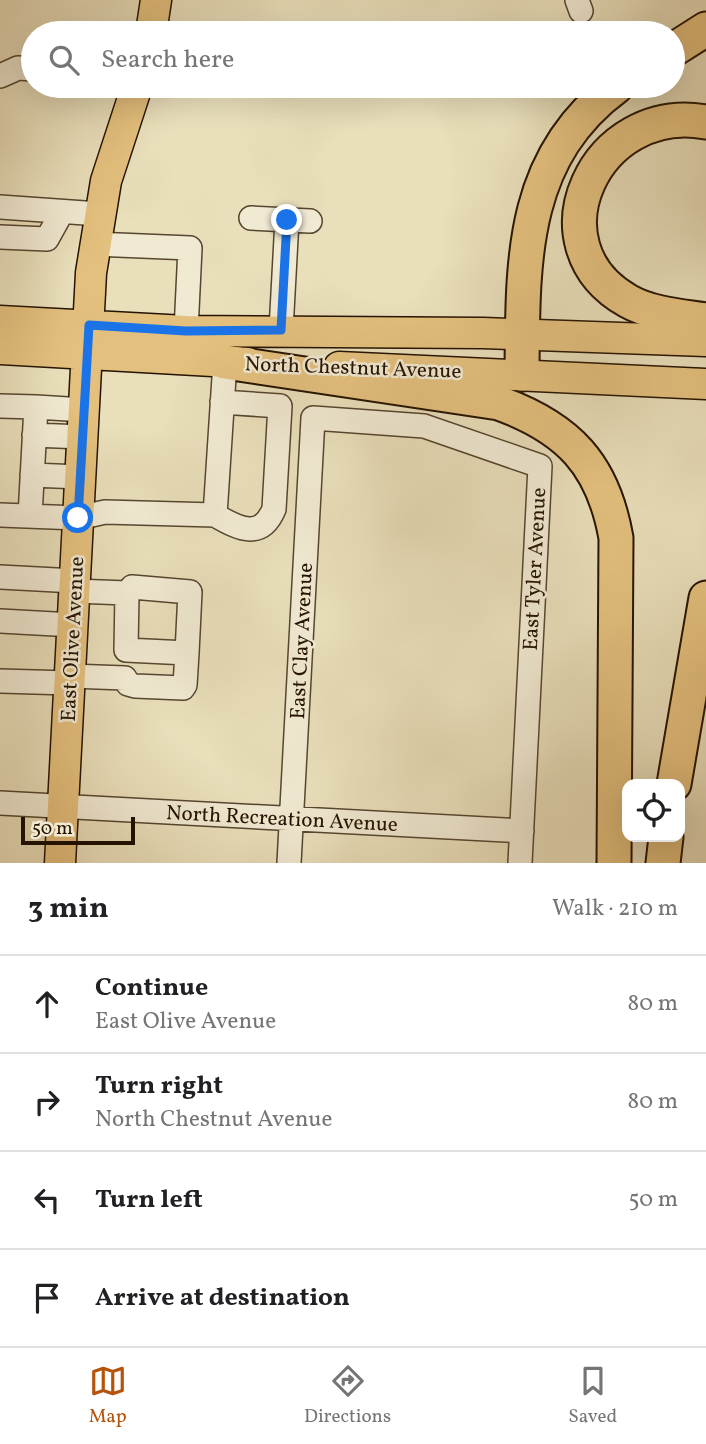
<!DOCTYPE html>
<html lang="en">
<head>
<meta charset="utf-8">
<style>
	:root { --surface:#fff; --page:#f6f6f6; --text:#202124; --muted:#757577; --line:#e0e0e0; --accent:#b45309 }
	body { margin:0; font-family:Vollkorn,serif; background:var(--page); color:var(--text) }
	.controls { position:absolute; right:21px; bottom:21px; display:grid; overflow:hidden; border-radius:14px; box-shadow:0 7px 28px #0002 }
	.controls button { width:63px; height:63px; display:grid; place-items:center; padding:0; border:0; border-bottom:2px solid var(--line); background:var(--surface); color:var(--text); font:35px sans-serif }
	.scale { position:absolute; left:21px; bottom:18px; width:114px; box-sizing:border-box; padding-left:7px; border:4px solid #251300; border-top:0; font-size:19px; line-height:24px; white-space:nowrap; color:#251300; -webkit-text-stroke:5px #f1ead3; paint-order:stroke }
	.stop { position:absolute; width:21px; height:21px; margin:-16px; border:5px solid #1a73e8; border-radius:50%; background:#fff }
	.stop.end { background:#1a73e8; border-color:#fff; box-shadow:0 2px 7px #0008 }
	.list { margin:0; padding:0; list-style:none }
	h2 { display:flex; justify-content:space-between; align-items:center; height:91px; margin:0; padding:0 28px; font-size:30px }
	h2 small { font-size:23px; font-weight:400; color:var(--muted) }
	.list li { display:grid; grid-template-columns:46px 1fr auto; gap:21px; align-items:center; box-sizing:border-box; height:98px; padding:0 28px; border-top:2px solid var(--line) }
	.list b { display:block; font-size:26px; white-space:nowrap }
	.list p { margin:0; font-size:23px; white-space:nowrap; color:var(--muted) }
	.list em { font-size:23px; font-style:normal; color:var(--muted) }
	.icon { flex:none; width:38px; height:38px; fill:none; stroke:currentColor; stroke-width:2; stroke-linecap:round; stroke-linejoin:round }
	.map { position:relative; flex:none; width:706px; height:863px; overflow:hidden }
	.search { position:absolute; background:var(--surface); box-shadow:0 7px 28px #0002; left:21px; right:21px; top:21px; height:77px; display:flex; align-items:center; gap:18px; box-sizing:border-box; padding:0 24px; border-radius:38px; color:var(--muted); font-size:26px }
	.sheet { height:483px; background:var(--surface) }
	nav { display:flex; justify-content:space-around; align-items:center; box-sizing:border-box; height:98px; border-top:2px solid var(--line); background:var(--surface); font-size:19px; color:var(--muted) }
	nav a { display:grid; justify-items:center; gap:4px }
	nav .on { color:var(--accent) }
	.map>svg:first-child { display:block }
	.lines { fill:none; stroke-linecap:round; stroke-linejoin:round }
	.minor-casing { stroke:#56462f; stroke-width:26 }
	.major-casing { stroke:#251300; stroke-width:33 }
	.highway-casing { stroke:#251300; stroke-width:37 }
	.minor { stroke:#f1ead3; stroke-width:23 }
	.major { stroke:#e4c07e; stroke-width:30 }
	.highway { stroke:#e4c07e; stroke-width:33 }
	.route { stroke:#1a73e8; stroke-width:9 }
	.labels { text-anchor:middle; stroke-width:5; stroke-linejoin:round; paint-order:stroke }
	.street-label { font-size:21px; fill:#251300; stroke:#f1ead3 }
</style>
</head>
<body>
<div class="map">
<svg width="706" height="863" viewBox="0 0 706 863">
	<rect width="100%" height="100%" fill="#e9dfbb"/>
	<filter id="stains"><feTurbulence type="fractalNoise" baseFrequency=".00286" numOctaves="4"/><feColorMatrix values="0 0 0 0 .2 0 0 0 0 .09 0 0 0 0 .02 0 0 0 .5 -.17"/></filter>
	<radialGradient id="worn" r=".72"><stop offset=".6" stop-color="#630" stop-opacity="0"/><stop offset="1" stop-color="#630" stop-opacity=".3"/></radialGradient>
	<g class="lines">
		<defs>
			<path id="minor" d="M577,0l4,11
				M0,76l18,-8 15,1
				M0,207l99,7
				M251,218l59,3
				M0,237l47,2 15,-27
				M94,244l96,4 -4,83
				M281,330l6,-110
				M0,406l36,1 -6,109
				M36,407l48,3
				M34,435l48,2
				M32,475l48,2
				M0,515l78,3 27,-6 110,3 10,-153
				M215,515c23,14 46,25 59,-6l6,-103 -58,-4
				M0,577l75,4
				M132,587l58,5 -3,61 -61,-3 1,-57z
				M74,591l53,2
				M0,621l73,4
				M70,676l55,2 3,6 7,2 48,2 2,-3 2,-32
				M0,681l69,2
				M0,803l522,28
				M289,863l24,-445 111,8 116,40 -20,397"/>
			<path id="major" d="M151,33l5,-33
				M0,321l186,10 297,2 223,8
				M0,349l248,14
				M339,367l367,17
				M60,863l31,-590 15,-92 31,-95"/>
			<path id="highway" d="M673,50l33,-21
				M706,122c-111,-20 -177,123 -78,179 23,13 52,15 78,19
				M225,362l274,41c69,25 104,61 117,135l-2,325
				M522,374c1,-110 -3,-216 95,-288
				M674,784l32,-186
				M663,863l3,-26"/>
		</defs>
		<use href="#minor" class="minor-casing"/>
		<use href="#major" class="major-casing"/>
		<use href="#highway" class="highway-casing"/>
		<use href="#minor" class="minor"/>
		<use href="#major" class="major"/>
		<use href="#highway" class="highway"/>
	</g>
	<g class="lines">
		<path class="route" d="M78,518l11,-193 97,6 95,-1 6,-110"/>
	</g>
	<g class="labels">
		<g class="street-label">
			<text transform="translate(353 367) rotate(2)" y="7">North Chestnut Avenue</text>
			<text transform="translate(534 569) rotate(-87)" y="7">East Tyler Avenue</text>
			<text transform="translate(72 639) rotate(-87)" y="7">East Olive Avenue</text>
			<text transform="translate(301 641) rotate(-87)" y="7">East Clay Avenue</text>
			<text transform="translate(282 818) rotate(3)" y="7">North Recreation Avenue</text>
		</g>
	</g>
	<rect width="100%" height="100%" filter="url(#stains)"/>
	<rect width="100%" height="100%" fill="url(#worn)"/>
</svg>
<div class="controls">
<button><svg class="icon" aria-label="locate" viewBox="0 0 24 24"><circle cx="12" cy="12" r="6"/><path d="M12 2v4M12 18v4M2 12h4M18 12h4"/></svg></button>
</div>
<div class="scale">50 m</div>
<div class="stop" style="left:78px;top:518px"></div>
<div class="stop end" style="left:287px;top:220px"></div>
<div class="search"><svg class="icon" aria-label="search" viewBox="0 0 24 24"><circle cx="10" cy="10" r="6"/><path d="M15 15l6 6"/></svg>Search here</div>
</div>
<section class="sheet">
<h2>3 min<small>Walk · 210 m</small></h2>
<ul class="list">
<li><svg class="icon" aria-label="ahead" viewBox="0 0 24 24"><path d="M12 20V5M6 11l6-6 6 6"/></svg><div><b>Continue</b><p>East Olive Avenue</p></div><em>80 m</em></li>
<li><svg class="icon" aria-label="right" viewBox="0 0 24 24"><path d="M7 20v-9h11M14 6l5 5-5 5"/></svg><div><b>Turn right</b><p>North Chestnut Avenue</p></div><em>80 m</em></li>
<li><svg class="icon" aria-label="left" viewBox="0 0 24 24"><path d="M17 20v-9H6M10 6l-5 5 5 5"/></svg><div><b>Turn left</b></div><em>50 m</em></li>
<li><svg class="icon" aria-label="arrive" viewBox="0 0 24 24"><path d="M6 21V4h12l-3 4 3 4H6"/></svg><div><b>Arrive at destination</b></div></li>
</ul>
</section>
<nav>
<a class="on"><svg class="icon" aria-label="map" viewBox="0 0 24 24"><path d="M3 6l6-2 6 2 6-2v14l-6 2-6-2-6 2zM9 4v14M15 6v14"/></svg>Map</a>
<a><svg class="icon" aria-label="directions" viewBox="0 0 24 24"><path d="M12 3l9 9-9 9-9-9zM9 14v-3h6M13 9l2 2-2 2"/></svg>Directions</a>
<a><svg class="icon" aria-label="saved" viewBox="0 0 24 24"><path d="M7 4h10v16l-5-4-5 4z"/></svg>Saved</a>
</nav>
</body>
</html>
